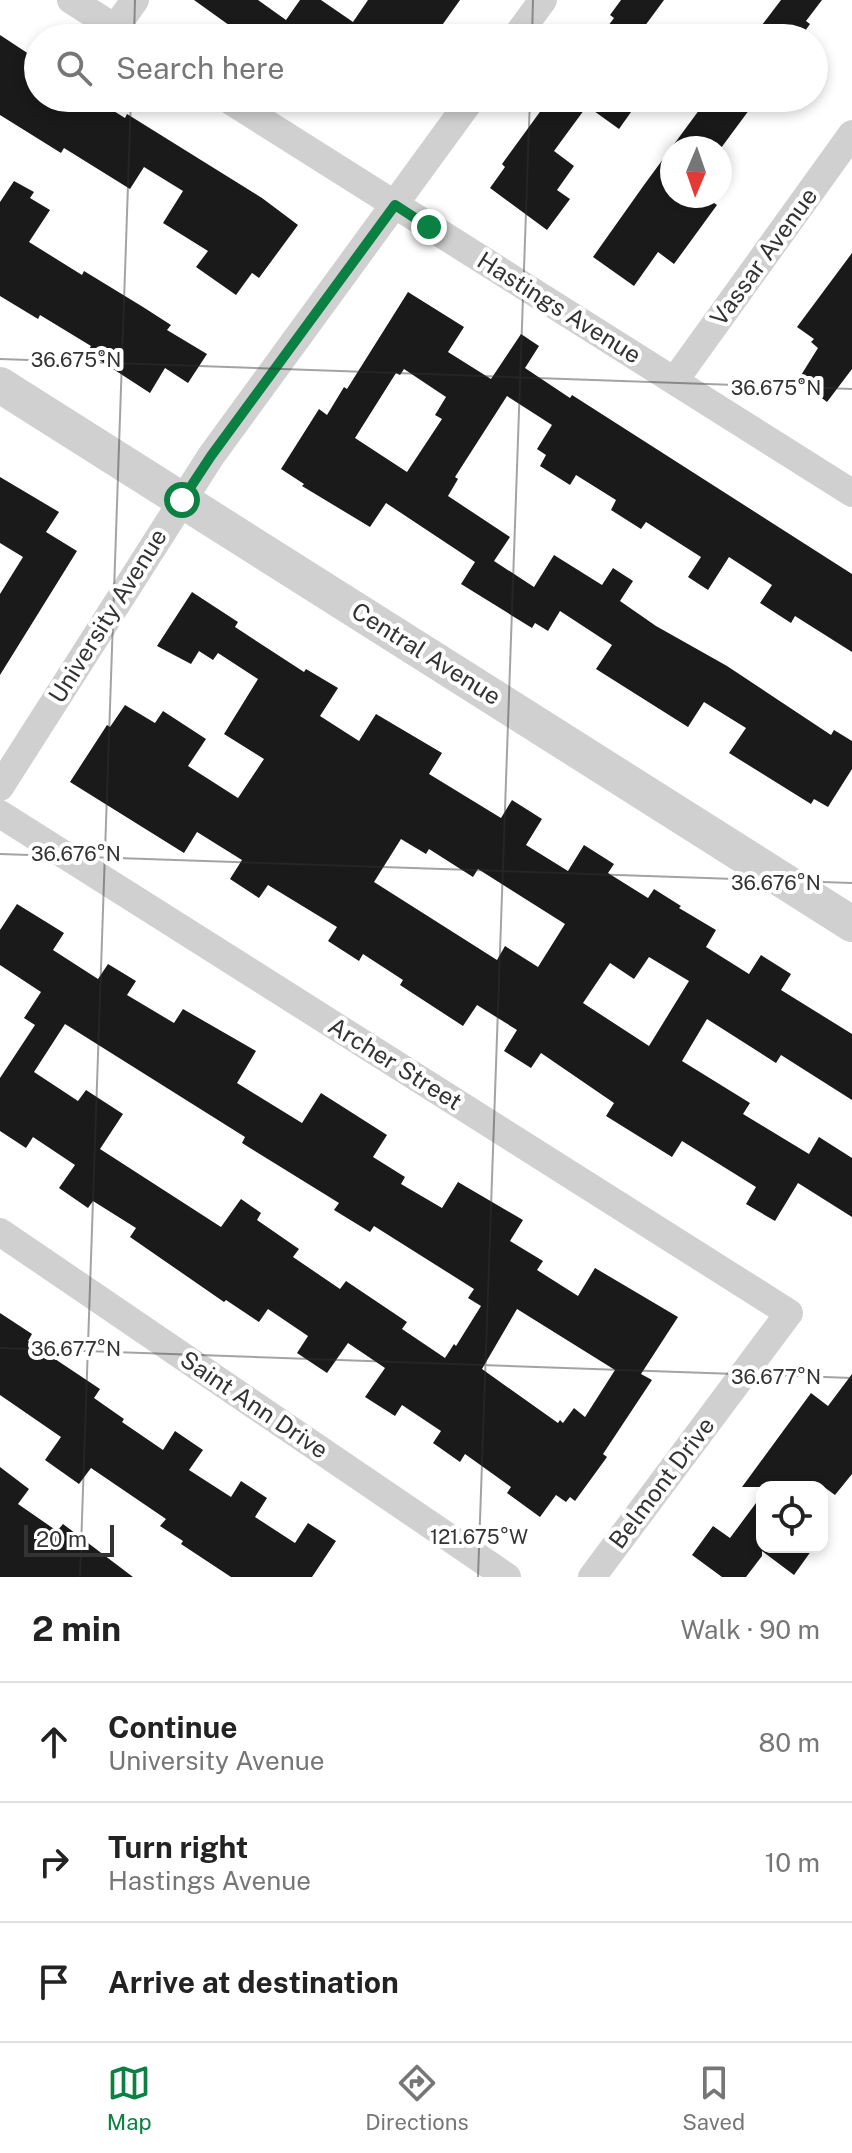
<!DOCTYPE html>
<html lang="en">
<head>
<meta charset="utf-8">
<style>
	:root { --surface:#fff; --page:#f6f6f6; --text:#222; --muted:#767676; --line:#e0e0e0; --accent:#0b8043 }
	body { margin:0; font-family:"Public Sans",sans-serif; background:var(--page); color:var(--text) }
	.controls { position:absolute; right:24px; bottom:24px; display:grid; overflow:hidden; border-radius:16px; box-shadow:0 4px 12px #0003 }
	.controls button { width:72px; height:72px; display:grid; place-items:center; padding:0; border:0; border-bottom:2px solid var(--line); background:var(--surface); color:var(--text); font:40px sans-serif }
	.compass { position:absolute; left:660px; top:136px; width:72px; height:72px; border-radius:50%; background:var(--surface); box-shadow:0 4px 12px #0003; rotate:182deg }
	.scale { position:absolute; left:24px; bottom:20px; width:90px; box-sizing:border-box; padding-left:8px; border:4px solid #333; border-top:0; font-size:22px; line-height:28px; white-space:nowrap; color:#333; -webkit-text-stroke:6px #fff; paint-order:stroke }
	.stop { position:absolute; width:24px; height:24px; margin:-18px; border:6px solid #0b8043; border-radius:50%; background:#fff }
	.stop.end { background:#0b8043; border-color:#fff; box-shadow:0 2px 8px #0008 }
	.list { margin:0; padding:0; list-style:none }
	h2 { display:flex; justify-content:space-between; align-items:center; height:104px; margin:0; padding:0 32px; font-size:34px }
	h2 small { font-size:26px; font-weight:400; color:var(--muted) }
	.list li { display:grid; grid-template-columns:52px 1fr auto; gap:24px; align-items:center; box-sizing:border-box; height:120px; padding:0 32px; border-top:2px solid var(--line) }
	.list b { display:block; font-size:30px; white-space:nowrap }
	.list p { margin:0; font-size:26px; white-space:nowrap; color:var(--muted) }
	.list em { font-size:26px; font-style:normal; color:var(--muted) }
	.icon { flex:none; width:44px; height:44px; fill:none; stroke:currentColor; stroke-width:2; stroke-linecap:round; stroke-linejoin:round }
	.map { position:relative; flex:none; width:852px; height:1577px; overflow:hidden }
	.search { position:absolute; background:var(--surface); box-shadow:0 4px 12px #0003; left:24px; right:24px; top:24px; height:88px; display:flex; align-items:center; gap:20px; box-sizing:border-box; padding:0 28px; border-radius:44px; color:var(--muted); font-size:30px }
	.sheet { height:464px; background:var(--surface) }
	nav { display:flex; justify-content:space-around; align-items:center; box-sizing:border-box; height:112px; border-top:2px solid var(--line); background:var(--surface); font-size:22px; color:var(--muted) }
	nav a { display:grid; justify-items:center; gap:4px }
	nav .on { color:var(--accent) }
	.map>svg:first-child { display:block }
	.building { fill:#1a1a1a; fill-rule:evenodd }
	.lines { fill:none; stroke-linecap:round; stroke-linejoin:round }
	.minor { stroke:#d0d0d0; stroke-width:28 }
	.tertiary { stroke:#d0d0d0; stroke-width:36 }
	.route { stroke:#0b8043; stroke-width:10 }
	.ticks { fill:none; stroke:#333; stroke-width:2; stroke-opacity:0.45 }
	.labels { text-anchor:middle; stroke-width:8; stroke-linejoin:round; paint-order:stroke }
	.street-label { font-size:24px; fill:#333; stroke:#fff }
	.ticks-label { font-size:20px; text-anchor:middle; fill:#333; stroke:#fff; stroke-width:8; stroke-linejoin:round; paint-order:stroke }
</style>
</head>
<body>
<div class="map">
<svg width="852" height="1577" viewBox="0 0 852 1577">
	<rect width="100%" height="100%" fill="#fff"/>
	<path class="building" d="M194,0h64l28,20 14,-20h21l32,22 15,-22h92l-27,38h-186z
		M621,0h43l-28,38h-37l15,-20 -4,-3z
		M781,0h41l-16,21 4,3 -10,14h-48z
		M0,35l38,25v38h55l32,20 2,-4 135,84 36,27 -39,53 -7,-5 -16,22 -40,-28 12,-16 -45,-28 20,-32 -39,-24 -14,22 -66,-41 -3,5 -61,-38z
		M550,98h91l-22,31 -32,-23 -33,45 20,15 -17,24 13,9 -23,31 -57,-42 15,-21 -3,-3z
		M708,98h50l-37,50h-49v48h32l13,9 -43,59 -16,-12 -24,34 -41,-29 51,-72z
		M14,181l20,11 -4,6 20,12 -21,32 53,33 2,-4 59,36 28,18 -4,5 40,24 -19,29 -23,-15 -15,25 -63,-41 4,-6 -51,-31 -2,4 -38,-23v-94z
		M852,253v116l-25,33 -29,-22 20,-32 -7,-6 3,-3 -17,-12z
		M408,292l56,35 -16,25 43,27 30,-45 18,12 -14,22 45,30 2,-3 280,179v78l-57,-36 -4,7 -31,-20 12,-18 -43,-28 -21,33 -20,-13 13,-20 -55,-35 -5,7 -30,-19 5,-10 -40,-25 -6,10 -30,-19 6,-11 -9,-6 15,-24 -45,-29 -52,81 3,2 -10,17 62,41 -16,24 40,26 20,-32 48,30 11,-17 20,13 -13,20 36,25 71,40 104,69 3,-5 18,11v28l-24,38 -14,-8 -3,5 -82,-51 17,-25 -42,-26 -16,25 -92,-58 16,-24 -52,-34 -12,20 -13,-8 -3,5 -71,-44 14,-22 -89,-59 -16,24 -68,-41 2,-2 -23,-15 38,-60 8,6 17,-28 3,2zM404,369l42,28 -11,18 7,4 -35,53 -52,-34 41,-65 4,2z
		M0,477l59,35 -13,20 31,19 -77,124v-81l23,-37 -23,-14z
		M192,592l46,30 -3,5 69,45 2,-3 32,19 -18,28 39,25 17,-27 66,39 -13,21 72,44 11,-18 30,19 -16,26 42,26 16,-26 30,19 -6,9 40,25 6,-9 27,17 -2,2 37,22 -10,17 43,27 12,-19 30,19 -10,16 71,44v66l-71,-45 -5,8 -69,-44 -25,42 68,42 -7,11 66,40 10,-17 33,21v59l-54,-34 -23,38 -29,-17 10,-17 -74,-46 -10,16 -66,-41 8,-13 -73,-50 -10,15 -27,-17 13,-21 -40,-25 -14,21 -63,-41 3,-5 -40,-26 -4,7 -31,-20 9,-14 -69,-42 -9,13 -29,-19 12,-19 -45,-28 -13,21 -114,-71 37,-57 3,2 15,-22 30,18 8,-12 43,28 -18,27 50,32 26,-39 -40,-25 34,-55 -40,-26 -5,7 -14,-9 -8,13 -34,-18zM401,839l25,15 3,-5 44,28 5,-8 87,55 -27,43 -33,-21 -8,14 -123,-78zM649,957l40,24 -40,65 -66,-43 27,-40 24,16z
		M17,904l47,29 -11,17 45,29 10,-15 28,17 -9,14 47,28 9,-14 73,42 -19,32 65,40 19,-30 66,42 -14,22 32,20 -4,7 41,24 16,-26 65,38 -13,21 33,20 -6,9 41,26 17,-28 83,49 -37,57 11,6 -49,74 4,3 -32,44 -5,-4 -4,5 -10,-7 -16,22 -33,-24 4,-6 -46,-33 -5,8 -27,-19 8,-12 -39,-26 -7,11 -30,-19 20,-29 -37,-25 -21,30 -30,-20 11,-17 -40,-27 -9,13 -33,-22 -2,2 -94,-65 6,-9 -43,-27 -5,7 -29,-20 16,-23 -42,-28 -7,11 -26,-17v-53l35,-53 -11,-7 17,-26 -41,-27v-35zM65,1024l180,113 -3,6 97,60 -5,7 36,22 4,-6 100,63 -6,9 13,8 -25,40 -2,-2 -9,14 -43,-29 5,-7 -61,-41 -6,8 -47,-32 6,-8 -42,-29 4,-7 -20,-14 -20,28 -121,-78 23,-35 -37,-24 -8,11 -44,-29zM517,1309l98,61 -30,47 -11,-9 -11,15 -3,-3 -2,3 -76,-54z
		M0,1313l32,21 -4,7 72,48 -6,9 30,21 -2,3 41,28 12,-19 28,19 -14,20 42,27 10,-16 26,17 -12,19 40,26 13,-20 28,18 -24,36h-81l-50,-33 2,-3 -23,-15 6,-7 -75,-51 -12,16 -34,-24 16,-23 -61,-42z
		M852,1374v100l-17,21 -11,-8h-82l69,-94 17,13z
		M0,1467l29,22 -11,15 39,27 6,-7 70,53h-133z
		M762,1495v52h52l-20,28 -32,-24v5l-16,21h-24l-30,-22 21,-29 17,12z"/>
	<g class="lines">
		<path class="minor" d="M71,0l60,38
			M115,28l20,-28
			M515,38l28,-38
			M226,98l626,395
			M675,380l177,-246
			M0,787l211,-331 261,-358
			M0,814l789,499 -197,264
			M0,1232l507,345"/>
		<path class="tertiary" d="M0,385l852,539"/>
	</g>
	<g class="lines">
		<path class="route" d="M182,500l29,-44 184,-251 34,22"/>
	</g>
	<path class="ticks" d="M134,38l1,-38M532,38l1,-38M0,359l852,30M0,854l852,29M0,1348l852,30M80,1577l51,-1479M478,1577l52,-1479"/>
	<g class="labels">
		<g class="street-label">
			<text transform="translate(764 257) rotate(-54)" y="8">Vassar Avenue</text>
			<text transform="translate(559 308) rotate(32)" y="8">Hastings Avenue</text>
			<text transform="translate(108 616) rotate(-58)" y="8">University Avenue</text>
			<text transform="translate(426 654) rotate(32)" y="8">Central Avenue</text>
			<text transform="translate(395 1064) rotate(32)" y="8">Archer Street</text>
			<text transform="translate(254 1405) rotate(34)" y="8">Saint Ann Drive</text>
			<text transform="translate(662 1483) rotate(-53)" y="8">Belmont Drive</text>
		</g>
	</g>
	<g class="ticks-label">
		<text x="76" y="367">36.675°N</text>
		<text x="776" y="395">36.675°N</text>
		<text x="76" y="861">36.676°N</text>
		<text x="776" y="890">36.676°N</text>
		<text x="76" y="1356">36.677°N</text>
		<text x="776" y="1384">36.677°N</text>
		<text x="479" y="1544">121.675°W</text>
	</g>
</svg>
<div class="controls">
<button><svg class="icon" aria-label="locate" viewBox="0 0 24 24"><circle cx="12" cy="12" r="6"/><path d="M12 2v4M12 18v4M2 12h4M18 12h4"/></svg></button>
</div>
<svg class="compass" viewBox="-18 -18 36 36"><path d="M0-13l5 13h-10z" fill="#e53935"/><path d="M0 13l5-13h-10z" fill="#767676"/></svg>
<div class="scale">20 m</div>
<div class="stop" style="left:182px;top:500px"></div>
<div class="stop end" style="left:429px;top:227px"></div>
<div class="search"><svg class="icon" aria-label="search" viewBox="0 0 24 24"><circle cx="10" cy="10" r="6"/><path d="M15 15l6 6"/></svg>Search here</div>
</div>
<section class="sheet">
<h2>2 min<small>Walk · 90 m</small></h2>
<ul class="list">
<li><svg class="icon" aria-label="ahead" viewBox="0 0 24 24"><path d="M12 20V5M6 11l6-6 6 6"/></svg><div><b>Continue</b><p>University Avenue</p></div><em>80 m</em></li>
<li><svg class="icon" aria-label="right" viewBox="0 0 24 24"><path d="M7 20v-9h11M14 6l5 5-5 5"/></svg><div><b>Turn right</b><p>Hastings Avenue</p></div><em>10 m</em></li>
<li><svg class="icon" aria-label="arrive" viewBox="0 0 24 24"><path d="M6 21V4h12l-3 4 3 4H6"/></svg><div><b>Arrive at destination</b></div></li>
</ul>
</section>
<nav>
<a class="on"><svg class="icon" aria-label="map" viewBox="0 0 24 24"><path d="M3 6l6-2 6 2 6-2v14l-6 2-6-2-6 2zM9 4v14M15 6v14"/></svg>Map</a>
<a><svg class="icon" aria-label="directions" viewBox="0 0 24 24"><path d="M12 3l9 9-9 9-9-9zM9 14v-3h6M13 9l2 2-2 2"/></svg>Directions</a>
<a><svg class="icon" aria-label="saved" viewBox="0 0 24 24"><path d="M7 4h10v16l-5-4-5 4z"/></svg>Saved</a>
</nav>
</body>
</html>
